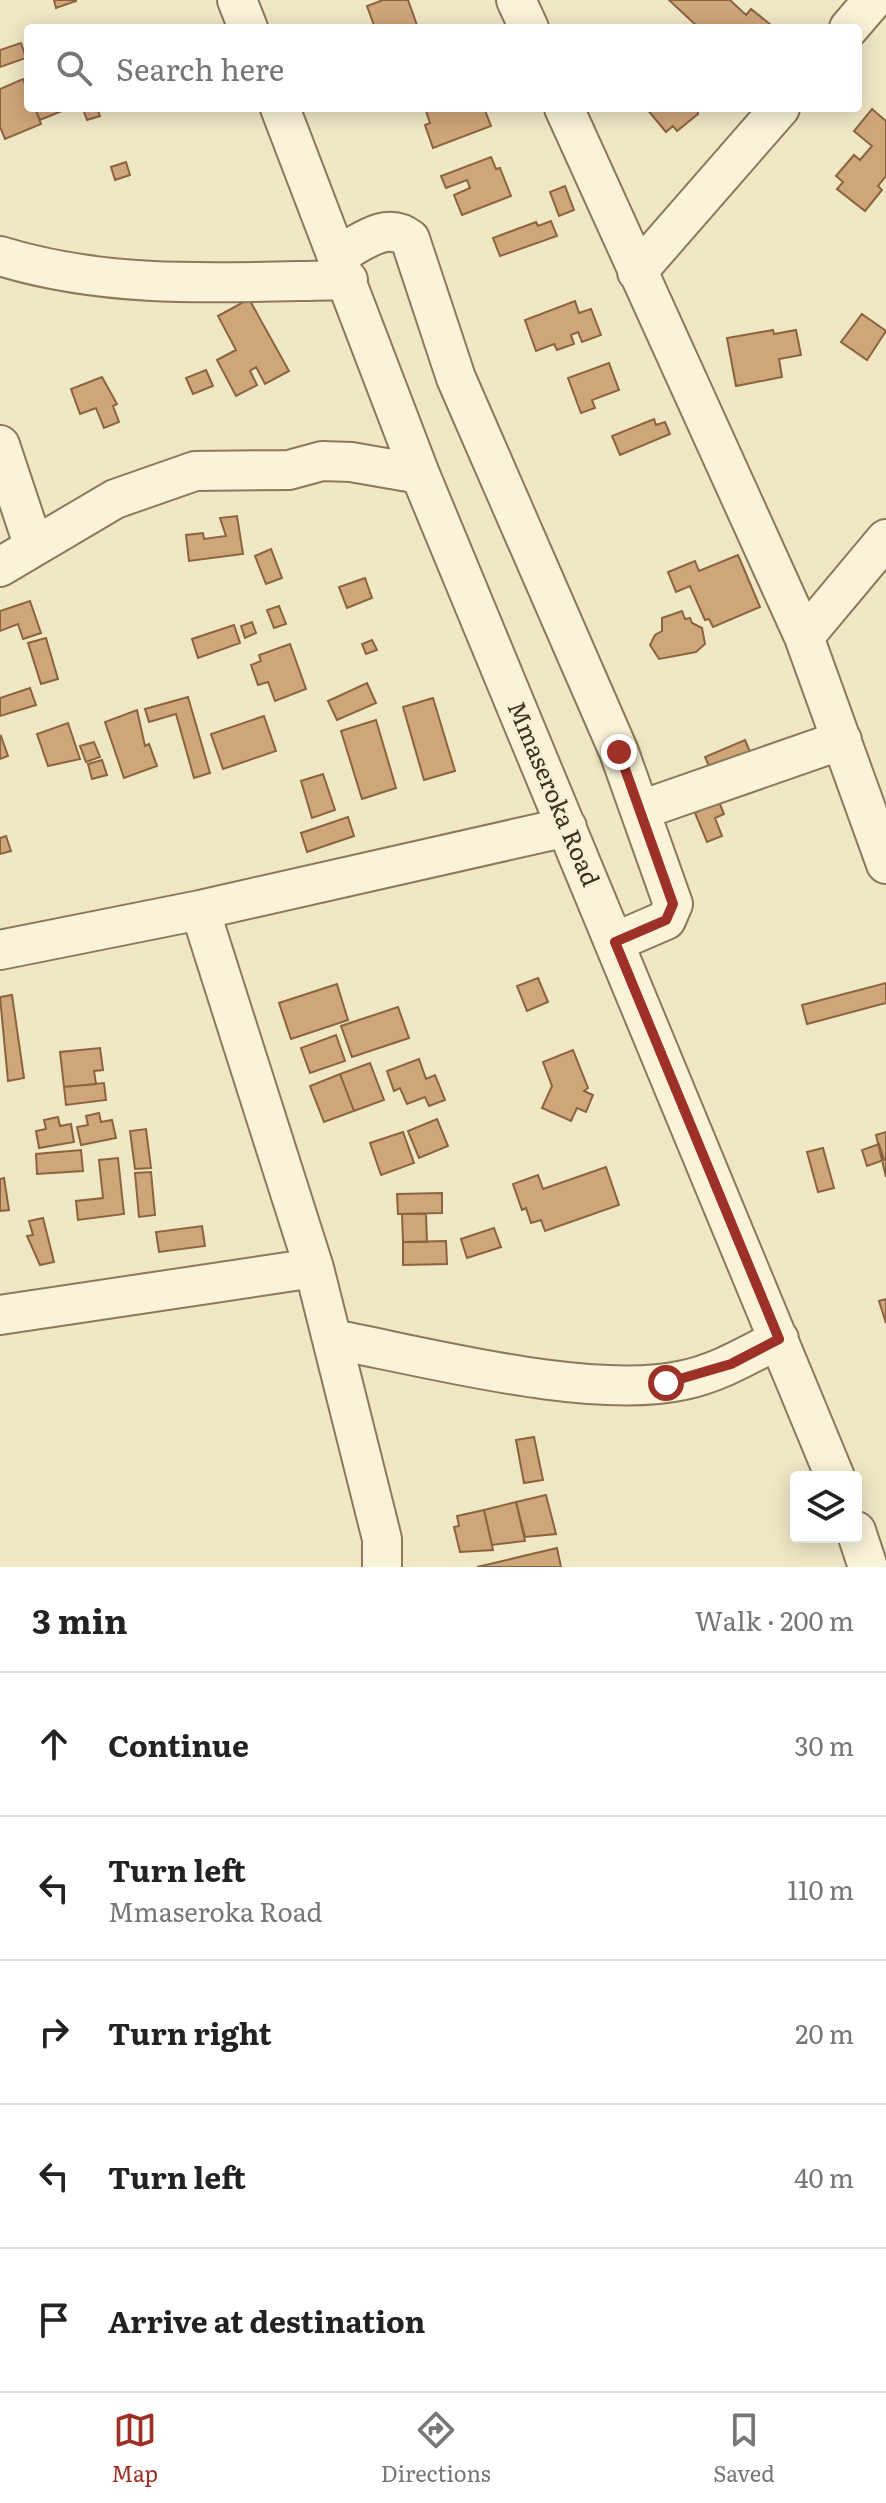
<!DOCTYPE html>
<html lang="en">
<head>
<meta charset="utf-8">
<style>
	:root { --surface:#fff; --page:#f2f2f2; --text:#222; --muted:#767676; --line:#e0e0e0; --accent:#9d3128 }
	body { margin:0; font-family:Literata,serif; background:var(--page); color:var(--text) }
	.controls { position:absolute; right:24px; bottom:24px; display:grid; overflow:hidden; border-radius:8px; box-shadow:0 4px 20px #0003 }
	.controls button { width:72px; height:72px; display:grid; place-items:center; padding:0; border:0; border-bottom:2px solid var(--line); background:var(--surface); color:var(--text); font:40px sans-serif }
	.stop { position:absolute; width:24px; height:24px; margin:-18px; border:6px solid #9d3128; border-radius:50%; background:#fff }
	.stop.end { background:#9d3128; border-color:#fff; box-shadow:0 2px 8px #0008 }
	.list { margin:0; padding:0; list-style:none }
	h2 { display:flex; justify-content:space-between; align-items:center; height:104px; margin:0; padding:0 32px; font-size:34px }
	h2 small { font-size:26px; font-weight:400; color:var(--muted) }
	.list li { display:grid; grid-template-columns:52px 1fr auto; gap:24px; align-items:center; box-sizing:border-box; height:144px; padding:0 32px; border-top:2px solid var(--line) }
	.list b { display:block; font-size:30px; white-space:nowrap }
	.list p { margin:0; font-size:26px; white-space:nowrap; color:var(--muted) }
	.list em { font-size:26px; font-style:normal; color:var(--muted) }
	.icon { flex:none; width:44px; height:44px; fill:none; stroke:currentColor; stroke-width:2; stroke-linecap:round; stroke-linejoin:round }
	.map { position:relative; flex:none; width:886px; height:1567px; overflow:hidden }
	.search { position:absolute; background:var(--surface); box-shadow:0 4px 20px #0003; left:24px; right:24px; top:24px; height:88px; display:flex; align-items:center; gap:20px; box-sizing:border-box; padding:0 28px; border-radius:8px; color:var(--muted); font-size:30px }
	.sheet { height:824px; background:var(--surface) }
	nav { display:flex; justify-content:space-around; align-items:center; box-sizing:border-box; height:112px; border-top:2px solid var(--line); background:var(--surface); font-size:22px; color:var(--muted) }
	nav a { display:grid; justify-items:center; gap:4px }
	nav .on { color:var(--accent) }
	.map>svg:first-child { display:block }
	.building { fill:#cfa57a; stroke:#8b643f; stroke-width:2 }
	.lines { fill:none; stroke-linecap:round; stroke-linejoin:round }
	.minor-casing { stroke:#8b795a; stroke-width:42 }
	.minor { stroke:#faf3d9; stroke-width:38 }
	.route { stroke:#9d3128; stroke-width:10 }
	.labels { text-anchor:middle; stroke-width:6; stroke-linejoin:round; paint-order:stroke }
	.street-label { font-size:24px; fill:#3b2f1f; stroke:#f7f0d5 }
</style>
</head>
<body>
<div class="map">
<svg width="886" height="1567" viewBox="0 0 886 1567">
	<rect width="100%" height="100%" fill="#f0e7c5"/>
	<path class="building" d="M54,0h22v1l-20,7z
		M383,0h25l10,28h-43l-8,-22z
		M669,0h61l16,15 5,-6 20,16 -72,3z
		M21,43l5,15 -26,9v-17z
		M23,79l5,13v16h7l6,16 -36,15 -5,-12v-38z
		M35,108h34l-29,12z
		M97,108l3,8 -13,4 -4,-11z
		M425,108h59l7,18 -58,22 -8,-23 5,-2z
		M646,108h52v6l-21,17 -4,-5 -7,6z
		M872,109l14,12v55l-8,10 4,4 -17,21 -28,-22 6,-7 -7,-6 18,-21 6,5 12,-14 -18,-15z
		M491,157l5,12 4,-1 11,28 -49,19 -8,-20 16,-7 -3,-8 -21,8 -5,-12z
		M126,162l4,13 -15,5 -4,-13z
		M565,186l9,24 -15,6 -9,-24z
		M551,221l6,15 -57,20 -7,-18 43,-16 2,4z
		M249,299l40,72 -24,13 -9,-17 -6,4 7,14 -21,11 -19,-36 19,-10 -18,-34z
		M575,301l4,12 12,-4 10,26 -19,7 -4,-10 -7,3 3,9 -17,6 -3,-6 -18,7 -11,-31z
		M862,314l24,17 -19,29 -26,-18z
		M773,330l1,4 22,-4 5,25 -22,4 3,18 -46,9 -9,-48z
		M609,363l10,27 -27,10 3,8 -14,5 -13,-35z
		M206,370l7,16 -20,8 -7,-16z
		M102,377l15,27 -4,2 6,16 -15,6 -8,-20 -16,6 -9,-25z
		M654,419l2,6 9,-3 5,12 -50,21 -8,-19z
		M237,516l6,38 -54,7 -3,-26 17,-2 1,6 22,-3 -6,-18z
		M271,549l11,29 -16,6 -11,-28z
		M738,555l22,52 -47,20 -4,-8 -4,1 -15,-34 -14,6 -8,-20 27,-11 4,10z
		M365,578l7,20 -25,10 -8,-21z
		M30,601l11,32 -18,6 -5,-15 -18,7v-20z
		M279,606l7,18 -12,4 -7,-18z
		M682,611l3,8 5,-1 2,5 10,5 3,16 -9,8 -37,7 -9,-14 5,-10 7,-4v-13z
		M252,622l4,11 -11,5 -4,-12z
		M234,625l6,18 -42,15 -6,-19z
		M46,638l12,41 -17,5 -13,-41z
		M372,640l5,10 -11,4 -4,-10z
		M290,644l16,45 -31,12 -7,-19 -10,3 -7,-20 10,-4 -2,-6z
		M367,683l9,20 -39,17 -9,-19z
		M30,688l6,17 -36,11v-18z
		M188,697l22,76 -16,5 -18,-64 -27,8 -4,-13z
		M433,698l22,73 -31,9 -21,-73z
		M137,710l8,36 4,-2 8,22 -33,12 -19,-56z
		M264,716l12,35 -53,18 -12,-35z
		M376,720l20,68 -34,11 -21,-68z
		M68,723l12,36 -32,7 -11,-32z
		M1,736l7,20 -8,3v-22z
		M745,740l8,19 -40,16 -8,-18z
		M94,742l6,15 -14,5 -6,-16z
		M102,760l5,15 -15,4 -4,-15z
		M323,774l12,36 -23,8 -11,-37z
		M717,797l7,17 -9,4 7,18 -15,6 -12,-29 4,-2 -2,-6z
		M348,817l6,19 -47,16 -6,-19z
		M6,836l5,15 -11,3v-16z
		M538,978l10,24 -21,9 -10,-25z
		M886,983v20l-79,21 -5,-19z
		M337,984l11,36 -57,19 -12,-36z
		M12,995l12,83 -16,3 -8,-84z
		M398,1007l11,31 -57,19 -11,-31z
		M336,1035l9,26 -35,12 -9,-25z
		M100,1048l3,22 -9,1 2,13 -32,3 -4,-35z
		M573,1050l15,38 -4,3 9,4 -7,17 -9,-4 -6,13 -29,-13 10,-22 -9,-24z
		M419,1059l7,20 9,-4 10,25 -16,6 -4,-9 -18,7 -7,-16 -6,3 -7,-20z
		M370,1063l14,37 -30,11 -14,-37z
		M340,1074l14,37 -30,11 -14,-36z
		M104,1083l2,17 -40,5 -2,-18z
		M99,1113l2,9 11,-2 4,18 -35,7 -4,-18 11,-2 -2,-9z
		M58,1117l2,9 11,-2 3,18 -35,6 -3,-17 10,-2 -2,-9z
		M437,1119l11,27 -29,12 -11,-27z
		M146,1129l5,39 -16,1 -5,-38z
		M403,1132l11,31 -33,12 -11,-32z
		M886,1132v45l-10,-42z
		M879,1144l5,16 -17,6 -5,-16z
		M823,1148l11,40 -16,4 -11,-40z
		M81,1150l2,21 -46,3 -1,-20z
		M118,1158l6,56 -46,6 -2,-19 27,-3 -4,-38z
		M606,1167l13,38 -74,26 -4,-11 -10,3 -5,-15 -4,2 -9,-26 25,-9 5,14z
		M151,1172l4,43 -16,2 -4,-44z
		M4,1178l5,32 -9,1v-32z
		M442,1193v20l-44,1 -1,-20z
		M402,1214h24l1,28h-24z
		M43,1218l11,44 -14,3 -13,-29 6,-1 -4,-14z
		M202,1226l3,20 -46,6 -3,-20z
		M494,1228l7,19 -34,11 -6,-19z
		M446,1241l1,23 -44,1v-23z
		M886,1299v24l-7,-22z
		M534,1437l9,43 -19,3 -8,-43z
		M546,1495l10,39 -31,3 -9,-35z
		M516,1502l9,39 -33,4 -8,-35z
		M484,1510l9,40 -33,2 -6,-25 5,-1 -2,-10z
		M557,1548l4,19h-84z"/>
	<g class="lines">
		<defs>
			<path id="minor" d="M237,0l11,28
				M516,0l13,28
				M849,28l24,-28
				M280,108l140,366 415,1003
				M564,108l240,529 82,227
				M338,255c23,-12 48,-35 72,-16l46,139 163,374 54,152 -7,16 -51,22
				M0,256c113,35 231,26 348,24
				M637,272l143,-164
				M0,445l34,102
				M0,567l115,-68 80,-28 94,-1 33,-9 29,1 69,12
				M804,637l82,-98
				M641,810l201,-70
				M200,910l114,358 68,271v28
				M0,950l200,-40 367,-83
				M0,1315l314,-47
				M332,1339c95,18 260,62 352,41 34,-7 64,-25 95,-41
				M856,1531l12,36"/>
		</defs>
		<use href="#minor" class="minor-casing"/>
		<use href="#minor" class="minor"/>
	</g>
	<g class="lines">
		<path class="route" d="M619,752l54,152 -7,16 -51,22 164,397 -48,25 -65,19"/>
	</g>
	<g class="labels">
		<g class="street-label">
			<text transform="translate(553 794) rotate(67)" y="8">Mmaseroka Road</text>
		</g>
	</g>
</svg>
<div class="controls">
<button><svg class="icon" aria-label="layers" viewBox="0 0 24 24"><path d="M12 4l9 5-9 5-9-5zM3 14l9 5 9-5"/></svg></button>
</div>
<div class="stop" style="left:666px;top:1383px"></div>
<div class="stop end" style="left:619px;top:752px"></div>
<div class="search"><svg class="icon" aria-label="search" viewBox="0 0 24 24"><circle cx="10" cy="10" r="6"/><path d="M15 15l6 6"/></svg>Search here</div>
</div>
<section class="sheet">
<h2>3 min<small>Walk · 200 m</small></h2>
<ul class="list">
<li><svg class="icon" aria-label="ahead" viewBox="0 0 24 24"><path d="M12 20V5M6 11l6-6 6 6"/></svg><div><b>Continue</b></div><em>30 m</em></li>
<li><svg class="icon" aria-label="left" viewBox="0 0 24 24"><path d="M17 20v-9H6M10 6l-5 5 5 5"/></svg><div><b>Turn left</b><p>Mmaseroka Road</p></div><em>110 m</em></li>
<li><svg class="icon" aria-label="right" viewBox="0 0 24 24"><path d="M7 20v-9h11M14 6l5 5-5 5"/></svg><div><b>Turn right</b></div><em>20 m</em></li>
<li><svg class="icon" aria-label="left" viewBox="0 0 24 24"><path d="M17 20v-9H6M10 6l-5 5 5 5"/></svg><div><b>Turn left</b></div><em>40 m</em></li>
<li><svg class="icon" aria-label="arrive" viewBox="0 0 24 24"><path d="M6 21V4h12l-3 4 3 4H6"/></svg><div><b>Arrive at destination</b></div></li>
</ul>
</section>
<nav>
<a class="on"><svg class="icon" aria-label="map" viewBox="0 0 24 24"><path d="M3 6l6-2 6 2 6-2v14l-6 2-6-2-6 2zM9 4v14M15 6v14"/></svg>Map</a>
<a><svg class="icon" aria-label="directions" viewBox="0 0 24 24"><path d="M12 3l9 9-9 9-9-9zM9 14v-3h6M13 9l2 2-2 2"/></svg>Directions</a>
<a><svg class="icon" aria-label="saved" viewBox="0 0 24 24"><path d="M7 4h10v16l-5-4-5 4z"/></svg>Saved</a>
</nav>
</body>
</html>
